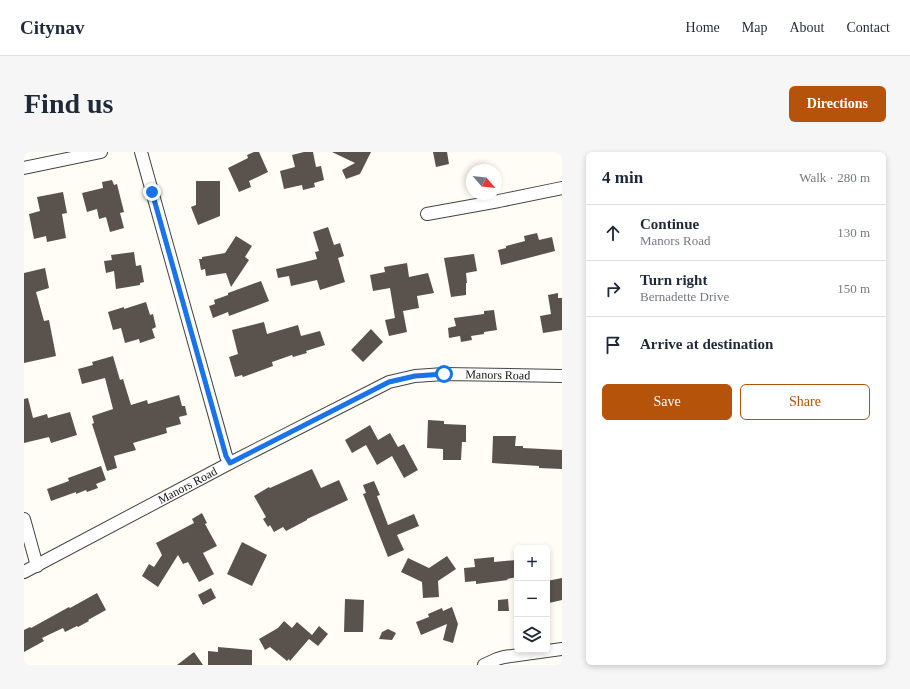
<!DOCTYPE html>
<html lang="en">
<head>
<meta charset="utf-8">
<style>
	:root { --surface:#fff; --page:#f6f6f7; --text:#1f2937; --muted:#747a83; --line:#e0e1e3; --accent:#b45309 }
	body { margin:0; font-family:Georgia,serif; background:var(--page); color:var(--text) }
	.controls { position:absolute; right:12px; bottom:12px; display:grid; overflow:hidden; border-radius:6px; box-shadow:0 2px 6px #0003 }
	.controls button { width:36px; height:36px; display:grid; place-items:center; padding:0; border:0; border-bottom:1px solid var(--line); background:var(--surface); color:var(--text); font:20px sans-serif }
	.compass { position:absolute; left:442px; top:12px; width:36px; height:36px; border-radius:50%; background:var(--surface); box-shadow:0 2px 6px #0003; rotate:118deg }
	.stop { position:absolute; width:12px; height:12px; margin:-9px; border:3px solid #1a73e8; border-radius:50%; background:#fff }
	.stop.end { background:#1a73e8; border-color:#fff; box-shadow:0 1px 4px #0008 }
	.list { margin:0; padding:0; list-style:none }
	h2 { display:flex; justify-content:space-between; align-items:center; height:52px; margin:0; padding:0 16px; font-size:17px }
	h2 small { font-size:13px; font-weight:400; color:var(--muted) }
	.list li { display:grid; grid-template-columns:26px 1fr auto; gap:12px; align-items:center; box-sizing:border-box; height:56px; padding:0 16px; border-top:1px solid var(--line) }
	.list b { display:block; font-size:15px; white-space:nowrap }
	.list p { margin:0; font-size:13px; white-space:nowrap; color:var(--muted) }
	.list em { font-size:13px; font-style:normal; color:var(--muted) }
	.actions { display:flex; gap:8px; padding:12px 16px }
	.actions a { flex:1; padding:9px 0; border:1px solid var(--accent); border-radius:6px; text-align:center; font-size:14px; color:var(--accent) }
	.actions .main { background:var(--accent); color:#fff }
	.icon { flex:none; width:22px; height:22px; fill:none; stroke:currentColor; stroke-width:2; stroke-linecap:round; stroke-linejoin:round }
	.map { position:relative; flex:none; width:538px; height:513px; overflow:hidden; border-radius:6px }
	header { display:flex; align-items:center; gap:24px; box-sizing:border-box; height:56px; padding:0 20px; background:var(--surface); border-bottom:1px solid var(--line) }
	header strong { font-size:19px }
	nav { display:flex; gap:22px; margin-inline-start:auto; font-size:14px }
	.intro { display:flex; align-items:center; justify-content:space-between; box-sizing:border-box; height:96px; padding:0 24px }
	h1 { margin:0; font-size:28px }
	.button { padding:10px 18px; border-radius:6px; background:var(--accent); color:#fff; font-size:14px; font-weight:700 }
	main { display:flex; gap:24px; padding:0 24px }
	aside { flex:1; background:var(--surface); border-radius:6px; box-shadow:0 2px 6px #0003 }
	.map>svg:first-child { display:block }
	.building { fill:#5a524d }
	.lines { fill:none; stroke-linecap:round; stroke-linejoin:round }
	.street-casing { stroke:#444; stroke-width:14 }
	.street { stroke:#fff; stroke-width:12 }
	.route { stroke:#1a73e8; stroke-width:5 }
	.labels { text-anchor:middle; stroke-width:4; stroke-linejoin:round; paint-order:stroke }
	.street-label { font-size:12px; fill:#111; stroke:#fff }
</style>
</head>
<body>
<header>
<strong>Citynav</strong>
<nav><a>Home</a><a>Map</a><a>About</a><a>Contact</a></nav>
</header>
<div class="intro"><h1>Find us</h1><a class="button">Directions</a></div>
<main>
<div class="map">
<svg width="538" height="513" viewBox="0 0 538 513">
	<rect width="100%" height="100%" fill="#fffdf5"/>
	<path class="building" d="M230,0h5l9,20 -19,9 2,6 -12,5 -11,-24 20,-10 -1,-3z
		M280,0h9l3,15 5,-1 3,14 -10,3 1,4 -12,3 -1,-5 -18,4 -4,-18 15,-4 -3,-12z
		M308,0h39l-11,22 -14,5 -4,-9 13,-7z
		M409,0h14l2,12 -13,3z
		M88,28l2,5 3,-1 7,28 -4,1 4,15 -14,4 -4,-15 -7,2 -2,-10 -10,3 -5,-19 21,-5 -1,-6z
		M172,29h24v35l-22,9 -7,-18 5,-2z
		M39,40l4,21 -5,1 4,24 -19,4 -1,-6 -12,3 -5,-25 11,-3 -3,-14z
		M304,75l6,18 6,-2 4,13 -6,2 7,24 -25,8 -3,-10 -26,6 -2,-10 -11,2 -2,-9 41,-10 -2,-7 4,-1 -6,-19z
		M513,81l2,7 13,-3 3,14 -54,14 -3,-15 8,-2v-2l19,-5 -1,-5z
		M212,84l16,10 -7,11 4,3 -18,27 -5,-14 -20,3 -1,-7 -4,1 -2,-11h3v-2l23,-4z
		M110,100l2,14 5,-1 3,17 -4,1v2l-24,4 -2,-18 -8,2 -2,-12 8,-1 -1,-5z
		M450,102l3,17 -11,2 1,10h-1v12l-15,2 -7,-39z
		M383,111l2,14 19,-4 6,20 -17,3 2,12 -16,3 4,21 -18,4 -4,-16 10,-2 -5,-30 -17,3 -3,-16 15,-3 -1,-5z
		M21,116l4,20 -13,4 8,29 5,-1 7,36 -32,7v-90z
		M237,129l8,20 -40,15 -1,-4 -15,6 -4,-12 6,-2 -1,-4 14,-5v-2z
		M534,141v5h4v32l-19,3 -3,-17 11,-2 -3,-19z
		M122,150l4,13 3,-1 3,13 -4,2 3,9 -15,5 -1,-4 -14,4 -4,-15 -8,2 -5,-18 16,-5v2z
		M470,158l3,20 -13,2v2l-13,2 1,4 -11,2 -1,-6 -11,2 -1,-10 8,-2 -2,-8 30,-4v-3z
		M240,170l3,12 31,-9 3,11 19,-5 5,14 -19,6 1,2 -14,4 -1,-2 -20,7 1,4 -30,11 -1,-2 -7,2 -6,-20 9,-3 -6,-24z
		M347,177l12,13 -20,20 -12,-12z
		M89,204l7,24 3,-1 8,26 16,-5 1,4 31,-9 3,11h3l2,9 -8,2 2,7 -15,4 1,5 -34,10 3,7 -22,6 3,12 -10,3 -15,-47 2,-1 -2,-7 21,-7 -8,-31 -23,6 -4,-15 15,-4 -1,-3z
		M4,246l5,20 14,-4 1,4 22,-6 7,23 -26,8 -2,-6 -25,6v-44z
		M404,268l16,1v3l22,1v17h-4l-1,18h-18v-11l-16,-1z
		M346,273l8,15 12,-7 8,14 6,-3 14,26 -14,8 -12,-22 -15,9 -11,-20 -14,8 -7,-13z
		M469,284h23l-1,10h8v2l39,2v19l-23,-1v-2l-47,-3z
		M77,314l5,14 -10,4 2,4 -11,4 -1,-2 -10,4v-2l-25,9 -4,-12 22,-8 -1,-3z
		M288,317l9,19 18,-8 9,20 -41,19v1l-21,11 -3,-4 -9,5 -4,-7 -2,2 -5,-8 3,-2 -12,-21 15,-9 1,1z
		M350,329l6,14 -3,1 11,29 26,-11 5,12 -22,9 7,15 -16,7 -25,-63 3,-1 -3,-8z
		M178,361l5,10 -2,1 12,22 -14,7 11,21 -15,8 -11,-20 -5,2 -5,-9 -20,32 -16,-11 7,-12 5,3 8,-12 -6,-12 38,-20 -2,-4z
		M218,390l25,13 -15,31 -25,-12z
		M423,404l9,13 -18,12 1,16 -16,1 -1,-16 -21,-10 7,-14 21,10z
		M470,405v5l23,-2v17l-10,2 1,1 -32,4v-3l-11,1 -1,-14 11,-1 -1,-8z
		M538,426v22l-13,3 -2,-22z
		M187,436l5,10 -13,7 -5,-10z
		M73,441l9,17 -18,10 1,1 -11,6 -1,-1 -12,6 -2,-4 -21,10 2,3 -20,11v-22l6,-3 1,1 38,-21 1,1z
		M321,447l19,1 -1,32h-19z
		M484,447l1,12h-11v-11z
		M428,455l6,17 -5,19 -10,-3 4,-16 -26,11 -5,-13 13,-5 -1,-3 14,-6 1,3z
		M260,469l8,7 5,-6 15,13 7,-9 9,8 -10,12 -9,-7 -19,22 -1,-2 -2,2 -17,-14 -5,3 -6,-11 19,-11z
		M364,477l8,4 -4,7 -13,-1 3,-7z
		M194,495l34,3v15h-44v-14l10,1z
		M170,500l9,13h-26z"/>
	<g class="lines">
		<defs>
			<g id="street">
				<path d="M117,0l85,304 4,7"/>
				<path d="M0,16l77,-16"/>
				<path d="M403,62l72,-13 63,-13"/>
				<path d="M0,367l13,47"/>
				<path id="s1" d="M0,420l206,-109 159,-81 26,-6 29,-2 118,2"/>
				<path d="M460,513l13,-6 7,-2 58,-8"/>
			</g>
		</defs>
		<use href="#street" class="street-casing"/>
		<use href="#street" class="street"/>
	</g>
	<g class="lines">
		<path class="route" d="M128,40l74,264 4,7 159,-81 26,-6 29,-2"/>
	</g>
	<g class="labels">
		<g class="street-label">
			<text dy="4" stroke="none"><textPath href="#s1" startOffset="521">Manors Road</textPath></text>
			<text dy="4" stroke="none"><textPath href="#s1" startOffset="185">Manors Road</textPath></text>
		</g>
	</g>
</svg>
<div class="controls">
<button>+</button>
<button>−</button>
<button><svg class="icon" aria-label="layers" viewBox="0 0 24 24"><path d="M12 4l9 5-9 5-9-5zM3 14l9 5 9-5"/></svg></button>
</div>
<svg class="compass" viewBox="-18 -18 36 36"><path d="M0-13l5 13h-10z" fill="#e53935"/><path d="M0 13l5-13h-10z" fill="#747a83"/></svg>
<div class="stop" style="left:420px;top:222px"></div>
<div class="stop end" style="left:128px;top:40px"></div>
</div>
<aside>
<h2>4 min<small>Walk · 280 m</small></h2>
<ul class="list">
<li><svg class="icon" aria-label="ahead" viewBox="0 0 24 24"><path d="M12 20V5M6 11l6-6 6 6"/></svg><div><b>Continue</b><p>Manors Road</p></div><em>130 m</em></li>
<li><svg class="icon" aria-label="right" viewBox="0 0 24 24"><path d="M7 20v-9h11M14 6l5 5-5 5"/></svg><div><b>Turn right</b><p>Bernadette Drive</p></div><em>150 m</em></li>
<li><svg class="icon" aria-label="arrive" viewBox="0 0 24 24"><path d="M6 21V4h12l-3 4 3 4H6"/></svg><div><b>Arrive at destination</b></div></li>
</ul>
<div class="actions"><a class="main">Save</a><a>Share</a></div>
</aside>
</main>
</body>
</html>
